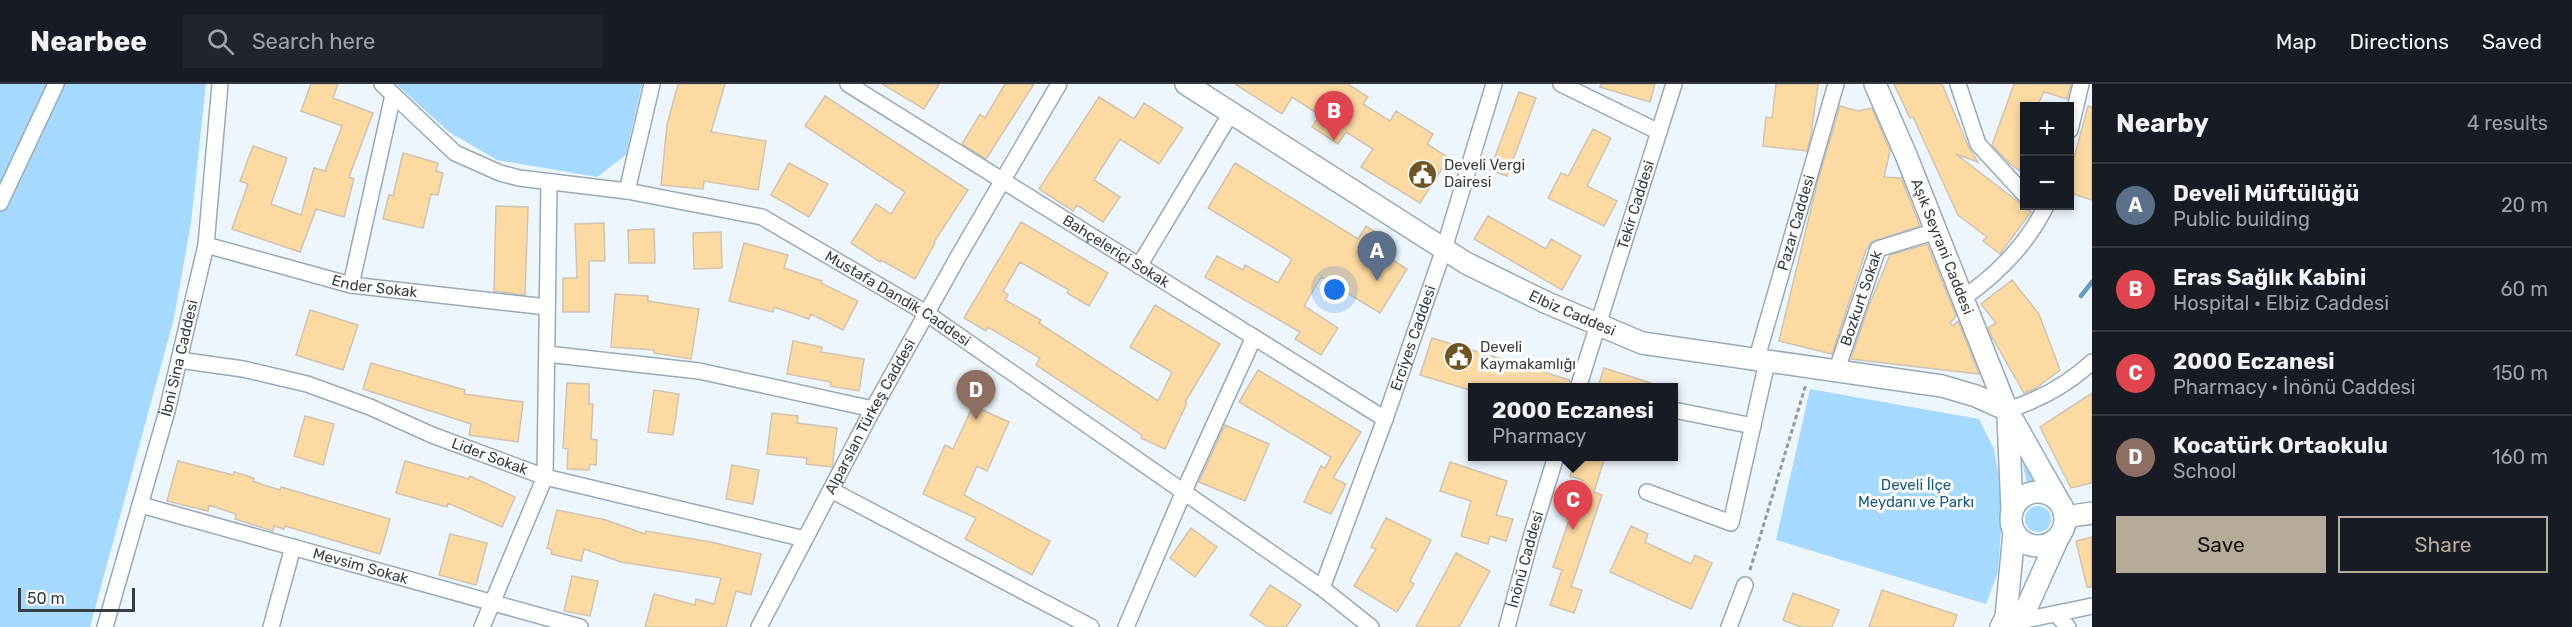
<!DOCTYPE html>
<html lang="en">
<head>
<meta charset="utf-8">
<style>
	:root { --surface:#171b24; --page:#20242c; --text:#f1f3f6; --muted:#9ea1a6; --line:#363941; --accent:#b6ab98 }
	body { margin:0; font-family:Rubik,sans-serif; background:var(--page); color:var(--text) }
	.controls { position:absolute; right:18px; top:18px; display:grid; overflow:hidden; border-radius:0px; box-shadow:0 3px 9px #0003 }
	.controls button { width:54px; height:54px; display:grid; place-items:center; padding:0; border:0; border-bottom:2px solid var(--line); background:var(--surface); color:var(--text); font:30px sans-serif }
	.scale { position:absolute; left:18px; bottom:15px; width:117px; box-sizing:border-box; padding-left:6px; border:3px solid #363e44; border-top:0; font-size:16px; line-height:21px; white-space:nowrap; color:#363e44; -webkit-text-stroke:4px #fff; paint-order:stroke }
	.you { position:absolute; left:1335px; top:206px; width:21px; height:21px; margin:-15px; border:4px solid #fff; border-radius:50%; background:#1a73e8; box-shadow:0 0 0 9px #1a73e833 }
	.badge { display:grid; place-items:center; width:39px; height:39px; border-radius:50%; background:var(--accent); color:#fff; font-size:20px; font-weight:700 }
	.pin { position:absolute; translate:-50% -50px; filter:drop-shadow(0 2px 3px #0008) }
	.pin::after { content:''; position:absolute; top:32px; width:21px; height:18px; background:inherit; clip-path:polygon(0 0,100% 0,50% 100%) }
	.popup { position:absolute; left:1468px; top:299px; width:210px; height:78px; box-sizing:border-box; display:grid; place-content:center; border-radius:0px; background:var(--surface); filter:drop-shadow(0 2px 4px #0005); font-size:20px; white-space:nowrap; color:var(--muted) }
	.popup b { font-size:22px; color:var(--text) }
	.popup::after { content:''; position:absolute; left:50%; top:100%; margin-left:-12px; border:12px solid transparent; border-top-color:var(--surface) }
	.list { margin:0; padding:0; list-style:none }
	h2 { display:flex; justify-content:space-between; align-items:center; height:78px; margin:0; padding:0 24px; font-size:26px }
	h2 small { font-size:20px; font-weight:400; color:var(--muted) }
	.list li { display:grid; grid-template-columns:39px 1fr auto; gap:18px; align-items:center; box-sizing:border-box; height:84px; padding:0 24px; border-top:2px solid var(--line) }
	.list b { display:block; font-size:22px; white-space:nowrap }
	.list p { margin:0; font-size:20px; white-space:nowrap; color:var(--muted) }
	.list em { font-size:20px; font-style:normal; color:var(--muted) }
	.actions { display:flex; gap:12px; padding:18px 24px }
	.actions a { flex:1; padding:14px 0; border:2px solid var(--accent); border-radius:0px; text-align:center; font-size:21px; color:var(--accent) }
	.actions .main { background:var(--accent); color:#111 }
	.icon { flex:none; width:33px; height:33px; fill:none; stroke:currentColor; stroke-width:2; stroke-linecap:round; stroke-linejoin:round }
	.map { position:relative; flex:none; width:2092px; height:543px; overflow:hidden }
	header { display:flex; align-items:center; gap:36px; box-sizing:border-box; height:84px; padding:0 30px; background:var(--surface); border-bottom:2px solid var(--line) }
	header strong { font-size:28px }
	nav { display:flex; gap:33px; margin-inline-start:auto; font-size:21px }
	.search { width:420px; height:54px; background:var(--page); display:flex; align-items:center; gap:15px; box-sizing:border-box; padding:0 21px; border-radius:0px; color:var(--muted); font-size:22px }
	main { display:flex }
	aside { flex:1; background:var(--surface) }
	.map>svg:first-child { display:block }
	.green { fill:#a6d9fe }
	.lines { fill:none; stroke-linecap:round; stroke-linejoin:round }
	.stream { stroke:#659cc2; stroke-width:4.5 }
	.building { fill:#fddaa2; stroke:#d0c4b0; stroke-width:1.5 }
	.street-casing { stroke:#97aab9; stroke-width:18 }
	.secondary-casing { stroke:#97aab9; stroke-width:24 }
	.path { stroke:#939ba1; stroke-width:3; stroke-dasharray:4.5 3; stroke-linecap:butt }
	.street { stroke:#fff; stroke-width:15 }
	.secondary { stroke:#fff; stroke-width:21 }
	.labels { text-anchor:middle; stroke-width:6; stroke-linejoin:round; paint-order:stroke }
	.poi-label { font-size:15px; fill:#363e44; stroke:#fff; text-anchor:start }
	.street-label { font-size:15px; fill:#363e44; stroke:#fff }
	.park-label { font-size:15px; fill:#195980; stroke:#fff }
</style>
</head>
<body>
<header>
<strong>Nearbee</strong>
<div class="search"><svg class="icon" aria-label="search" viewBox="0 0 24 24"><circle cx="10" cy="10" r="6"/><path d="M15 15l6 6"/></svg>Search here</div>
<nav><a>Map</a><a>Directions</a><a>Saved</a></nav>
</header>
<main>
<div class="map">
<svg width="2092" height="543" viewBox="0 0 2092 543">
	<rect width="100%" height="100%" fill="#edf6fc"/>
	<path class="green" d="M0,0h206l-15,139 -17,95 -84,309h-90z
		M396,0h246l-16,71 -29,22 -100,-17 -48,-28z
		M1810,305l169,30 15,30 6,35 1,46 -3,42 -12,32 -210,-64z
		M2020,366l30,52 -19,2z
		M2025 435a13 13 0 1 1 26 0a13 13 0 1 1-26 0Z"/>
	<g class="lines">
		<path class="stream" d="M2081,212l11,-14"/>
	</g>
	<path class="building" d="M311,0h27l-5,14 40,15 -24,64 5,2 -10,38 -28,-8 -16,43 -68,-23 16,-45 -8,-3 13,-35 34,12 -16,46 30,11 13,-47 11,3 17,-45 -41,-15z
		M678,0h47l-14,48 55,9 -8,49 -54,-9 -1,8 -42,-4 6,-60z
		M882,0h57l-15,25z
		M1005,0h29l-48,75 -24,-15 18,-30 5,4z
		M1235,0h113l20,13 -5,7 27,17 6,-10 37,23 -6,10 22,14 -29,45 -59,-36 12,-18 -27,-17 -8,12 -26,-17 8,-12 -28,-18 -10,17z
		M1601,0h54l-5,18 -50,-15z
		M1776,0h42l-7,51 -4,16 -44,-5 3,-29 6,1z
		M1894,0h48l27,64 9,14 -22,-8 75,58 -31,42 -17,-13 4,-4 -29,-22 -45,-98 -3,1z
		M2014,0h57l-4,15 -23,-7 -7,14h-12v68l-15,-10 -18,-19z
		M1519,8l17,6 -29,78 -17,-6z
		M825,12l143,94 -34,52 1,1 -20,36 -34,-19 -1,2 -29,-19 25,-39 15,10 14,-22 -100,-66z
		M1099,13l35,22 10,-16 39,25 -24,36 -39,-25 -26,41 26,17 -17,25 -26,-17 -4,6 -34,-22z
		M1840,22l18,5 14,-3 18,43 -6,26 17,1 19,48 -49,16 -5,8 -34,104 -53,-13 39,-161z
		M2088,22l4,1v93l-22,-7v-20z
		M1593,45l18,9 -24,48 30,15 -13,25 -56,-28 13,-25 7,3z
		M403,69l35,10 -2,8 7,2 -5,22 -7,-1 -8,34 -40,-9 6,-24 4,1z
		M789,79l39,21 -19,33 -38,-22z
		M1235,79l123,76 8,-13 16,10 -8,12 33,21 -27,44 -59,-36 -17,29 34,22 -17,27 -26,-16 5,-7 -95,-55 12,-21 26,14 2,-5 33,18 14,-24 -84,-51z
		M496,122l32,1 -3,88 -31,-4z
		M1488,132l58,33 5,-10 30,17 -19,34 -88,-51z
		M1021,138l87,51 -19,33 -22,-13 2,-3 -49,-28 -17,29 5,4 -3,5 36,20 -2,3 119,78 14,-29 -42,-25 25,-42 65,39 -35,58 2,1 -22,46 -24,-11 1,-3 -106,-70 4,-7 -52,-31 -2,4 -22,-13z
		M604,139l1,38h-16v51h-26v-34h14l-2,-54z
		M654,145l1,34h-26l-1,-33z
		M721,148l1,36 -28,1 -1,-36z
		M744,159l44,12 -4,13 38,13 -1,2 37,18 -15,29 -32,-16 -2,5 -35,-12 -1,5 -44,-11z
		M1927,160l29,72 -6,7 3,3 5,-5 21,53 -128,-15 17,-51 22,-53z
		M2012,196l27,34 21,56 -24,18 -12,5 -32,-56 -4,-9 8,-5 -15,-19z
		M615,210l33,2v5l51,8 -8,50 -37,-6v-3l-43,-3z
		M310,226l48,15 -15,45 -47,-15z
		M1432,254l138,42 -1,7h-96v4l-53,-16z
		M793,257l29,6 -1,5 43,7 -5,32 -29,-5 1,-4 -44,-8z
		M371,279l94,27 -1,4 59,8 -5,40 -49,-7 2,-11 -108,-35z
		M1604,284l53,17 -1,2h-58z
		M1258,286l103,62 -28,46 13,6 -15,30 -27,-12 17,-36 4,2 6,-11 -92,-55z
		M567,299l22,1v20h4l-2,35 6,1 -1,25 -6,-1 -1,6 -22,-1 1,-20 -5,-1z
		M654,306l25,4 -6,41 -25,-3z
		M2092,309v90l-21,5 -31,-61z
		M973,322l36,16 -22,49 -10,-5 -13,29 86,46 -18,34 -67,-36 11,-21 -53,-24 22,-49 8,4z
		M772,329l26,3 -1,7 40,5 -5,39 -26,-3 1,-6 -40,-4z
		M305,332l29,8 -11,41 -29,-9z
		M1225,341l44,19 -24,57 -46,-19z
		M1576,372h29l-11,36 8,3 -31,92 11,3 -8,23 -24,-8 12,-35 -9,-3 30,-87 -13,-4z
		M178,377l55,14 1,-3 20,6 -1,3 11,4 16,5 1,-3 109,32 -10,35 -95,-28 -1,3 -10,-3 -1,5 -38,-12 1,-5 -27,-9 -1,6 -41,-10z
		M405,377l64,18 1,-3 45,21 -13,30 -54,-24 -1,4 -51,-14z
		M1450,378l57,19 -11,34 17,4 -7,22 -16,-5 -2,8 -27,-8 10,-35 -31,-10z
		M732,381l27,5 -6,34 -27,-5z
		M557,426l49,10 39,14 1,-3 65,11 50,12 -10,41 -15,-4 -10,36h-81l9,-33 41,11 1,-6 18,5 7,-26 -100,-16 -37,-13 -3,12 -30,-7 1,-4 -5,-2z
		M1386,434l45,22 -21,41 4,3 -17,28 -43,-26 22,-37 -5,-2z
		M1631,442l17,8 -3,8 46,22 4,-9 17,8 -21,46 -81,-37z
		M1191,444l26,19 -22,30 -25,-19z
		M450,450l37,9 -11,42 -37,-10z
		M2092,453v50h-5l-11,-46z
		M1456,469l34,18 -31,56h-43z
		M572,492l26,5 -8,35 -26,-5z
		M1270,501l31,20 -15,22h-18l-18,-12z
		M1882,506l75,25 -4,12h-84z
		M1793,509l46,17 -7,17h-31l-18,-7z"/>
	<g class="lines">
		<defs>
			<g id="street">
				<path id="s1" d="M382,0l73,69 45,20 19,5 108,13 135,26 164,96 396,275 49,39"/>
				<path id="s2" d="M848,0l537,335"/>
				<path d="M1561,0l98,48"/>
				<path d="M1958,0l20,60 46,50"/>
				<path d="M2070,46l11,-46"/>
				<path d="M627,107l25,-107"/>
				<path d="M0,119l56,-119"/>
				<path id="s3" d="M206,161l145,40 196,22"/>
				<path d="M1139,182l92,-153"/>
				<path d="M351,201l42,-190"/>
				<path d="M1963,214c35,-24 64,-54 83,-92"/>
				<path d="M547,270l152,17 174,38"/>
				<path id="s4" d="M179,276l64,9 64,15 63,23 62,28 113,42 260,62"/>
				<path id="s5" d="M1756,277l80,-277"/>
				<path id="s6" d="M1836,288l42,-123 58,-18"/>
				<path id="s7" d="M1578,304l96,-304"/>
				<path d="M1674,326l79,16"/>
				<path d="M2007,326c33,-10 60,-25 85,-48"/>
				<path d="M831,406l260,137"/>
				<path d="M1647,408l84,31 36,-161"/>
				<path id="s8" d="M141,421l439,122"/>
				<path id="s9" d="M1322,504l63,-169 59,-170 50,-165"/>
				<path d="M2056,530l12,13"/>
				<path d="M2020,537l72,-15"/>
				<path id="s10" d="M105,543l62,-216 39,-166 14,-161"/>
				<path d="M271,543l22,-80"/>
				<path d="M482,543l63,-150 4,-295"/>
				<path id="s11" d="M759,543l114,-218 85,-152 101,-173"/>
				<path d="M1126,543l58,-136 70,-154"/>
				<path id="s12" d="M1507,543l25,-93 24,-78"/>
				<path d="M1729,543l16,-42"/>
			</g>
			<g id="secondary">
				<path id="s13" d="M1186,0l280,179 79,39 97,41 300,43 34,10 31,14"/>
				<path id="s14" d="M1875,0l31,71 101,255 51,90"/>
				<path d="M2008,333l4,93"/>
				<circle cx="2038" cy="435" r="27"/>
				<path d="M2065,433l27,-4"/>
				<path d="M2001,543l5,-10 8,-85"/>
				<path d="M2018,543l40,-89"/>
			</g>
		</defs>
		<use href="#street" class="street-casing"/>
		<use href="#secondary" class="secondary-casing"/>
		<path class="path" d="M1750,486l56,-186"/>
		<use href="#street" class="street"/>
		<use href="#secondary" class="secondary"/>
	</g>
	<defs>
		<symbol id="civic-disc" viewBox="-11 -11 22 22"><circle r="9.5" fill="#6f5426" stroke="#fff"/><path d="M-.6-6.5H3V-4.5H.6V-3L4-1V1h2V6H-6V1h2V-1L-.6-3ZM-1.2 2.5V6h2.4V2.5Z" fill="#fff"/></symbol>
	</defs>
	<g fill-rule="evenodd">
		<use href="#civic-disc" x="1406" y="74" width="33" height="33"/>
		<use href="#civic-disc" x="1442" y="256" width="33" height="33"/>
	</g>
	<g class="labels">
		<g class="poi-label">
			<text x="1444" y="86">Develi Vergi<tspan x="1444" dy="17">Dairesi</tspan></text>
			<text x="1480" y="268">Develi<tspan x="1480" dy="17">Kaymakamlığı</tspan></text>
		</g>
		<g class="street-label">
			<text dy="5" stroke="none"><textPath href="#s7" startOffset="192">Tekir Caddesi</textPath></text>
			<text dy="5" stroke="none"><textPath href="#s5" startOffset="144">Pazar Caddesi</textPath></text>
			<text dy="5" stroke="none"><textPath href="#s14" startOffset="176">Aşık Seyrani Caddesi</textPath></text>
			<text dy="5" stroke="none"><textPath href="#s2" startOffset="316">Bahçeleriçi Sokak</textPath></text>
			<text dy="5" stroke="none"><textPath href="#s3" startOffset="174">Ender Sokak</textPath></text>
			<text dy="5" stroke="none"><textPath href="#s1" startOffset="574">Mustafa Dandik Caddesi</textPath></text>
			<text dy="5" stroke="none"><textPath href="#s6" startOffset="78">Bozkurt Sokak</textPath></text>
			<text dy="5" stroke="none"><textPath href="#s13" startOffset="450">Elbiz Caddesi</textPath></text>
			<text dy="5" stroke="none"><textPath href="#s9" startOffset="266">Erciyes Caddesi</textPath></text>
			<text dy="5" stroke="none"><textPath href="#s10" startOffset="279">İbni Sina Caddesi</textPath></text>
			<text dy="5" stroke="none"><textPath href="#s11" startOffset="238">Alparslan Türkeş Caddesi</textPath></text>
			<text dy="5" stroke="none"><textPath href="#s4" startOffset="327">Lider Sokak</textPath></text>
			<text dy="5" stroke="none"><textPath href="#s12" startOffset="70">İnönü Caddesi</textPath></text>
			<text dy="5" stroke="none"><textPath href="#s8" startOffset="228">Mevsim Sokak</textPath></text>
		</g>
		<g class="park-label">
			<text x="1916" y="406">Develi İlçe<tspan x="1916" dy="17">Meydanı ve Parkı</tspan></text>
		</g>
	</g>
</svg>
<div class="controls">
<button>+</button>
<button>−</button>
</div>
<div class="scale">50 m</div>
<div class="you"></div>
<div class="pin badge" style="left:1377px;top:197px;background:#5c6f8a">A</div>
<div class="pin badge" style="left:1334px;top:57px;background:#e0444e">B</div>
<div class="pin badge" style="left:1573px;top:446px;background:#e0444e">C</div>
<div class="popup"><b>2000 Eczanesi</b>Pharmacy</div>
<div class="pin badge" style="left:976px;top:336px;background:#8d6e63">D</div>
</div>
<aside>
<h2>Nearby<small>4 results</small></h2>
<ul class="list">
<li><span class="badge" style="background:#5c6f8a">A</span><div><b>Develi Müftülüğü</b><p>Public building</p></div><em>20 m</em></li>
<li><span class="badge" style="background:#e0444e">B</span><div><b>Eras Sağlık Kabini</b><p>Hospital · Elbiz Caddesi</p></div><em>60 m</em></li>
<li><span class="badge" style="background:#e0444e">C</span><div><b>2000 Eczanesi</b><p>Pharmacy · İnönü Caddesi</p></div><em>150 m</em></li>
<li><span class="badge" style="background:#8d6e63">D</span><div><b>Kocatürk Ortaokulu</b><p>School</p></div><em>160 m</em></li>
</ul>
<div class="actions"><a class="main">Save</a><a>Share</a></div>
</aside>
</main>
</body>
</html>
